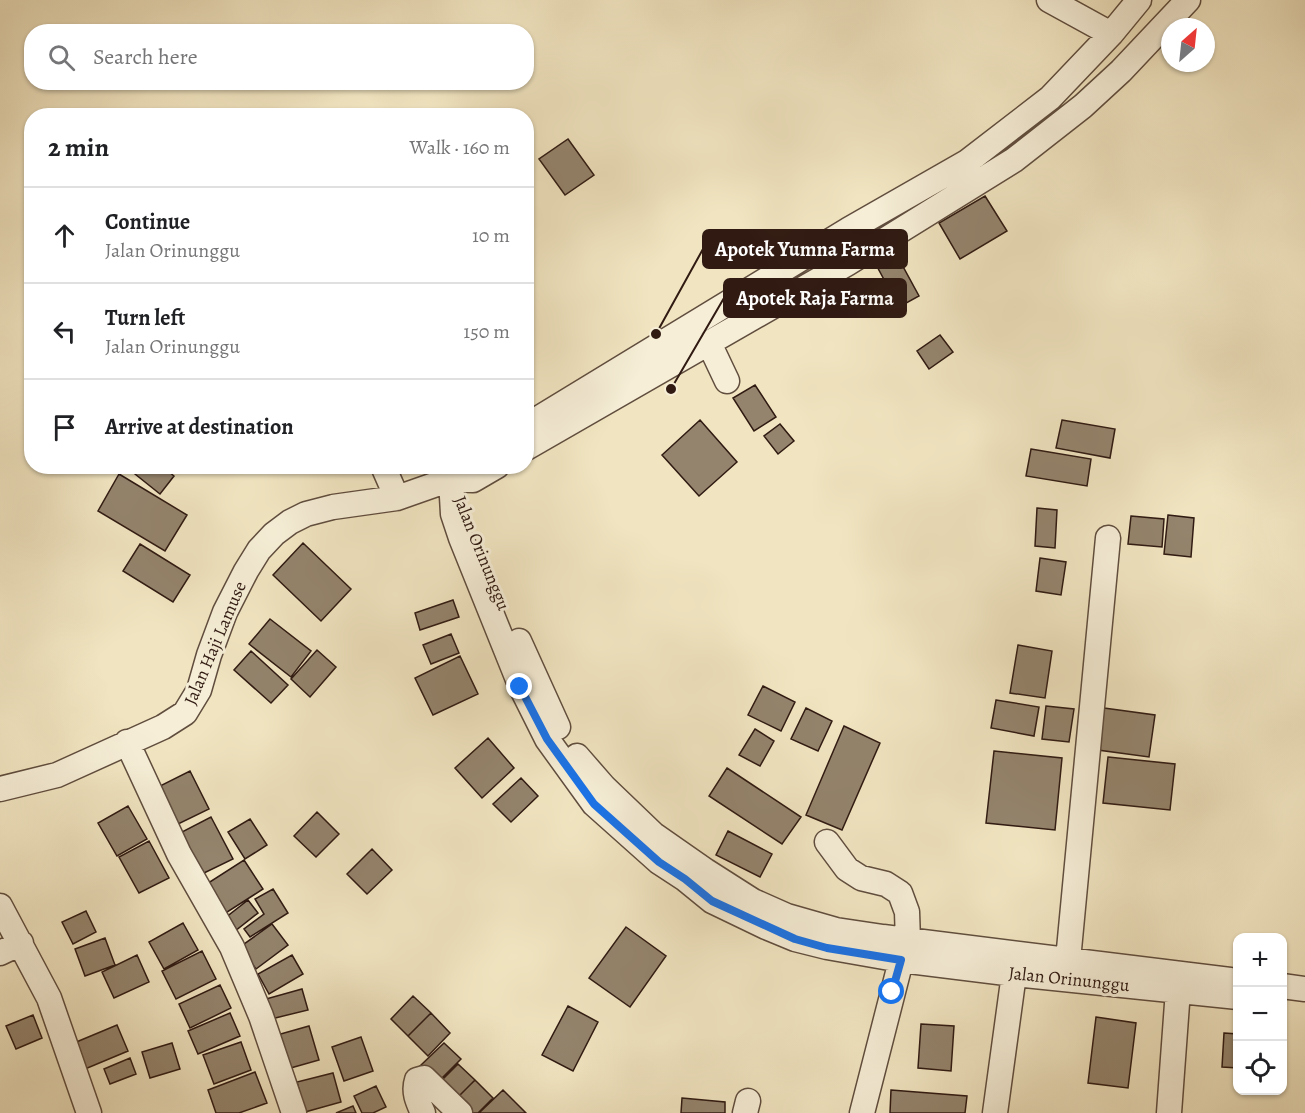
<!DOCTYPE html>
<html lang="en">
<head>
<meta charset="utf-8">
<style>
	:root { --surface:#fff; --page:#f6f6f6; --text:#202124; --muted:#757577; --line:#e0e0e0 }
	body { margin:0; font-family:Alegreya,serif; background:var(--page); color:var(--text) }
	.controls { position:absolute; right:18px; bottom:18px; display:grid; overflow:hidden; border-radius:12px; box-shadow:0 2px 4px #0004 }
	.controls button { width:54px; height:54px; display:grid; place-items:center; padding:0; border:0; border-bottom:2px solid var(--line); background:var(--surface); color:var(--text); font:30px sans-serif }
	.compass { position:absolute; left:1161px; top:18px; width:54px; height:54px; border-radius:50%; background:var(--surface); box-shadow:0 2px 4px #0004; rotate:27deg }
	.stop { position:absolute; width:18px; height:18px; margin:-14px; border:4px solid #1a73e8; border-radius:50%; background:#fff }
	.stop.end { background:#1a73e8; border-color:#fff; box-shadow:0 2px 6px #0008 }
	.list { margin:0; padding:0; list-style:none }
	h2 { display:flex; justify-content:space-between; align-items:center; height:78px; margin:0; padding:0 24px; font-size:26px }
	h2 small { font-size:20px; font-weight:400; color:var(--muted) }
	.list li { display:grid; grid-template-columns:39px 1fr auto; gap:18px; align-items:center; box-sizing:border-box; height:96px; padding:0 24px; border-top:2px solid var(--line) }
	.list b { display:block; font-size:22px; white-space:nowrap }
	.list p { margin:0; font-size:20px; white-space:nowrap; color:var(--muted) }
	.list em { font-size:20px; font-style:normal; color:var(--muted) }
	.icon { flex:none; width:33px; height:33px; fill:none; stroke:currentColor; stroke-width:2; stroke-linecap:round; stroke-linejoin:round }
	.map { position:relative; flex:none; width:1305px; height:1113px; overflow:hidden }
	.search { position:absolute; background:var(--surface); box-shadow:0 2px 4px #0004; left:24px; top:24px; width:510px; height:66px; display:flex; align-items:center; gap:15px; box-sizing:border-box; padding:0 21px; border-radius:24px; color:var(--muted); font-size:22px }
	.panel { position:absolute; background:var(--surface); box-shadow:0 2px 4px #0004; left:24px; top:108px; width:510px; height:366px; border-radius:24px }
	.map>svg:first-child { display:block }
	.building { fill:#94846d; stroke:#301a12; stroke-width:1.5 }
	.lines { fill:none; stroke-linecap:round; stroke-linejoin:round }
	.minor-casing { stroke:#604d3e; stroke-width:27 }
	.minor { stroke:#f6eed7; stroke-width:24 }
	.route { stroke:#1a73e8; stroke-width:8 }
	.labels { text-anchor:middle; stroke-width:6; stroke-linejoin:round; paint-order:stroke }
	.street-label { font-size:18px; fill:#301a12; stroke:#f6eed7 }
	.leader { fill:none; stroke:#301a12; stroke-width:2 }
	.callout-dot { fill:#301a12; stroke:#f6eed7; stroke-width:2 }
	.callout { fill:#301a12; stroke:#301a12; stroke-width:2 }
	.callout-label { font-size:20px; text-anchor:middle; font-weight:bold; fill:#fff }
</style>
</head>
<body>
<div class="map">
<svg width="1305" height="1113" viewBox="0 0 1305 1113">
	<rect width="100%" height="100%" fill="#f1e5c1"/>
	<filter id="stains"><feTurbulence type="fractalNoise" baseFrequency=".00333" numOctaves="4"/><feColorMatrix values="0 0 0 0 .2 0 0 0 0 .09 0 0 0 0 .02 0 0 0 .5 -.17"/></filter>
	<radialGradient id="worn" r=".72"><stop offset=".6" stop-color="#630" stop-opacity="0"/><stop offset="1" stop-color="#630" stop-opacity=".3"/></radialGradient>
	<path class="building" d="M568,139l26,36 -29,20 -26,-36z
		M985,196l22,35 -47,28 -21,-36z
		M894,250l25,46 -20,11 -25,-46z
		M940,335l13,17 -24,17 -12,-18z
		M755,385l21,32 -22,14 -21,-33z
		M700,420l37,42 -38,34 -37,-41z
		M1062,420l53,9 -5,29 -54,-10z
		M780,424l14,17 -16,13 -14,-18z
		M1031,449l60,10 -4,27 -61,-10z
		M125,466h37l12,10 -14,18z
		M119,474l68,41 -22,36 -67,-40z
		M1037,508l20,2 -2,38 -20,-2z
		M1168,515l26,3 -3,39 -27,-3z
		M1131,516l33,3 -2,28 -34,-3z
		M303,543l48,46 -30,32 -48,-46z
		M140,544l50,31 -17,27 -50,-31z
		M1040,558l26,4 -5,33 -25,-4z
		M453,600l6,17 -39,13 -5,-17z
		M270,619l41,32 -20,26 -42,-33z
		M451,634l8,19 -28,11 -8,-19z
		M1018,645l34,6 -7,47 -35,-5z
		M317,650l19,17 -26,30 -19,-18z
		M251,651l37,34 -17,18 -37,-33z
		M460,656l18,38 -45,21 -18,-37z
		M763,686l32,16 -14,29 -33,-16z
		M996,700l43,7 -5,29 -43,-8z
		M1046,706l28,3 -5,33 -27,-3z
		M806,708l26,13 -14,30 -27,-12z
		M1104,708l51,7 -6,42 -51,-7z
		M844,726l36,17 -38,87 -36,-15z
		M755,729l19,12 -14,25 -21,-11z
		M488,738l26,30 -32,30 -27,-30z
		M994,751l68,7 -7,72 -69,-7z
		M1108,757l67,7 -5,46 -67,-7z
		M727,768l74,49 -19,27 -73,-48z
		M190,771l19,38 -35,17 -18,-38z
		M521,778l17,18 -27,26 -18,-18z
		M128,806l19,33 -30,17 -19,-33z
		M317,812l22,22 -23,23 -22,-21z
		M211,817l22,42 -31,15 -22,-41z
		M250,819l17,26 -22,14 -17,-27z
		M728,831l44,23 -12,23 -44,-22z
		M149,841l20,37 -30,15 -20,-36z
		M372,849l20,21 -25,24 -20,-20z
		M244,860l19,29 -42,27 -19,-29z
		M273,889l15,24 -38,24 -6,-8 20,-15 -9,-15z
		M248,900l10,13 -28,22 -10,-13z
		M86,911l10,21 -23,12 -11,-22z
		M183,923l15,27 -34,19 -15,-27z
		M272,924l16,21 -32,24 -16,-22z
		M626,927l40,29 -36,51 -41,-29z
		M105,938l10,27 -30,11 -10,-27z
		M202,951l14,28 -40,20 -14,-28z
		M137,955l12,27 -35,16 -12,-26z
		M292,955l11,19 -34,20 -11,-20z
		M220,985l11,23 -41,20 -11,-24z
		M302,989l6,21 -37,9 -5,-20z
		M413,996l18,17 -23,23 -17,-17z
		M568,1006l30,16 -25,49 -31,-16z
		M230,1013l10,23 -42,18 -10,-23z
		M431,1013l19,20 -22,23 -20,-20z
		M33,1015l9,23 -26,11 -10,-23z
		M1096,1017l40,6 -8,65 -40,-5z
		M921,1024l33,2 -3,45 -33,-3z
		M117,1025l11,26 -43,18 -11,-26z
		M309,1026l10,34 -39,11 -10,-34z
		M1224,1033l14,1v34l-16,-1z
		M361,1037l12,34 -29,10 -12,-34z
		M241,1042l10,28 -37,14 -11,-29z
		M172,1043l8,26 -30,9 -8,-26z
		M444,1043l17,16 -24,24 -17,-17z
		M130,1058l6,16 -26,10 -6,-15z
		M458,1064l17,16 -21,21 -17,-16z
		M255,1072l12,31 -28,10h-23l-8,-23z
		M333,1073l8,29 -36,10 -8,-30z
		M475,1080l18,18 -15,15h-12l-12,-12z
		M376,1086l10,21 -13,6h-11l-8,-17z
		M503,1090l23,23h-47z
		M891,1090l76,6 -2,17h-75z
		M682,1098l43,4v11h-44z
		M353,1106l3,7h-20z"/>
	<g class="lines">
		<defs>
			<path id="minor" d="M1049,0l62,34
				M709,343l18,38
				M526,426l322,-196 119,-68 83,-64 61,-64 28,-34
				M526,448l322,-185 166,-103 69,-54 38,-35 67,-71
				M383,466l14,32
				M451,479l2,35 8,24 60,149 26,52 47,65 65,58 26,17 27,22 54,26 29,12 32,8 74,13 113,14 224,23
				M451,479l22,1 24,-14
				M519,641l39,86
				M127,742l52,112 53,93 29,69 33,97
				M577,756l27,31 49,47 53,37 47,30 34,15 49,14 47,7 347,43
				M0,789l57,-14 106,-48 22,-14 14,-23 10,-35 16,-43 21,-41 13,-21 15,-16 16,-12 16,-8 27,-7 64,-9 54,-19 12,-13
				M827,842l20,27 14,9 25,6 14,9 7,19 1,29
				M0,906l49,92 40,115
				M0,953l21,-10
				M1068,976v-16l40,-422
				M1282,986l23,3
				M423,1113c-5,-11 -10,-21 -6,-33l7,-2 36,35
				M745,1113l3,-12
				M862,1113l43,-168
				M995,1113l19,-139
				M1169,1113l9,-123"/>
		</defs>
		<use href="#minor" class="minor-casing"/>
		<use href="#minor" class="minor"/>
	</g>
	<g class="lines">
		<path class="route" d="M520,687l27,52 47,65 65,58 26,17 27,22 83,38 32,9 74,12 -9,32"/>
	</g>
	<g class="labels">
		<g class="street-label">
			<text transform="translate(482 553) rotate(68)" y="6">Jalan Orinunggu</text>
			<text transform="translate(215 643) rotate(-67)" y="6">Jalan Haji Lamuse</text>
			<text transform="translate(1069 979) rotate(6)" y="6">Jalan Orinunggu</text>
		</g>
	</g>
	<path class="leader" d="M656 334L703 249M671 389L724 298"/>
	<g class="callout-dot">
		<circle cx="656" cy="334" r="6"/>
		<circle cx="671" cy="389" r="6"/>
	</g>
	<g class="callout">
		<rect x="703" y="230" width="204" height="38" rx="6"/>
		<rect x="724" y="279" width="182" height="38" rx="6"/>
	</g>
	<g class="callout-label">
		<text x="805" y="256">Apotek Yumna Farma</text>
		<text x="815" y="305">Apotek Raja Farma</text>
	</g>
	<rect width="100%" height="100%" filter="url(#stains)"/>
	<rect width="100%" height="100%" fill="url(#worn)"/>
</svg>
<div class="controls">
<button>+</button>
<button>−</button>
<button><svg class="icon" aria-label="locate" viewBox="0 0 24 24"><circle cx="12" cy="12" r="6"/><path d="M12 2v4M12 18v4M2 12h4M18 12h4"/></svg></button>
</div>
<svg class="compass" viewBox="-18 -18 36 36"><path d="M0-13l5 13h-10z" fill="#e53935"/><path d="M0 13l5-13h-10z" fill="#757577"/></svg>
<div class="stop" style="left:892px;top:992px"></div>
<div class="stop end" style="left:520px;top:687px"></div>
<div class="search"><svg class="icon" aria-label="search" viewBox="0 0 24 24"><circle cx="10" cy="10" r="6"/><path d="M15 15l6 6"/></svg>Search here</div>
<section class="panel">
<h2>2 min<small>Walk · 160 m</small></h2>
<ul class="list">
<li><svg class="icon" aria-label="ahead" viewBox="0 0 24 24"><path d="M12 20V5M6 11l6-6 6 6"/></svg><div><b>Continue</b><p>Jalan Orinunggu</p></div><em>10 m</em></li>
<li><svg class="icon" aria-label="left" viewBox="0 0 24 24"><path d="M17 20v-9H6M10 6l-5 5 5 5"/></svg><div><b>Turn left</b><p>Jalan Orinunggu</p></div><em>150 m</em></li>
<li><svg class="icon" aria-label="arrive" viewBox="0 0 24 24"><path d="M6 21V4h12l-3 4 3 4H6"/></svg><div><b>Arrive at destination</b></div></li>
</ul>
</section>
</div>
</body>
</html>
